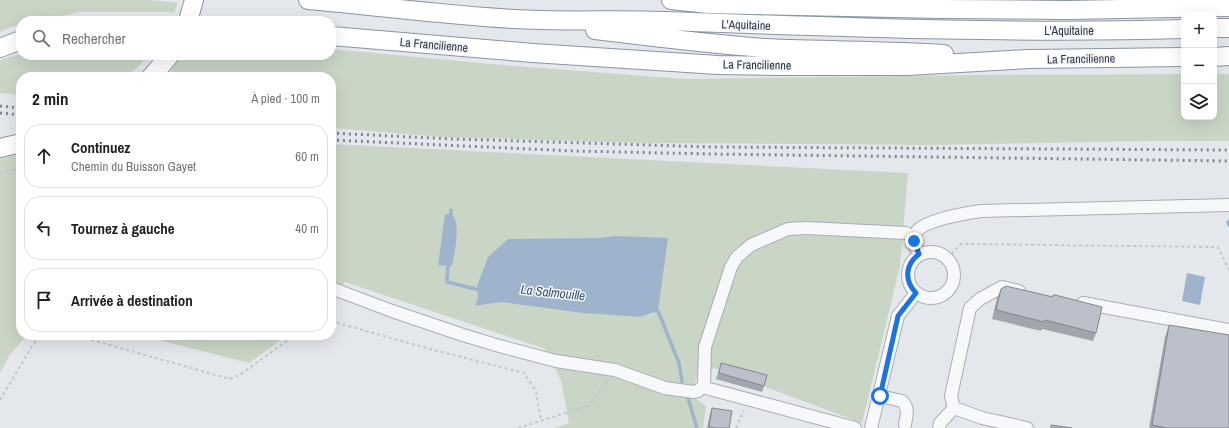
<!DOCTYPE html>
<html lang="fr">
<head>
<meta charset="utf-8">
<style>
	:root { --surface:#fff; --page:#f6f6f6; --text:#202124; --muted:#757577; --line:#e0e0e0 }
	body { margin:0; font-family:"Archivo Narrow",sans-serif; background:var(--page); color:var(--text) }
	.controls { position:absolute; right:12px; top:12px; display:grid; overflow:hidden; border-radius:8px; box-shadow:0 4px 16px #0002 }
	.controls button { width:36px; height:36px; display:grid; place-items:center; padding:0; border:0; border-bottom:1px solid var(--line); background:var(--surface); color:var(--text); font:20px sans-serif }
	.stop { position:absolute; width:12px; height:12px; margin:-9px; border:3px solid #1a73e8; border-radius:50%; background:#fff }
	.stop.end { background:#1a73e8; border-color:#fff; box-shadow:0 1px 4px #0008 }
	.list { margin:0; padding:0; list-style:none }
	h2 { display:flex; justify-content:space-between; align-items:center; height:52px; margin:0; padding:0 16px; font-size:17px }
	h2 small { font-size:13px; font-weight:400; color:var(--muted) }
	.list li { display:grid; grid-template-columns:26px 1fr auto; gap:12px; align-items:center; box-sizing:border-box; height:64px; margin:0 8px 8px; padding:0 8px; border:1px solid var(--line); border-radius:16px }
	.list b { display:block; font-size:15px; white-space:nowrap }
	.list p { margin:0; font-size:13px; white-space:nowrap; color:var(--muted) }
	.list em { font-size:13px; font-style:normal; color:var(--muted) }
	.icon { flex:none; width:22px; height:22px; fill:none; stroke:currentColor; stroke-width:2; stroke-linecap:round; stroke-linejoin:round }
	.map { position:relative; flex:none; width:1229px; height:428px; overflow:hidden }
	.search { position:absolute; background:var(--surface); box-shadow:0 4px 16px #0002; left:16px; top:16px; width:320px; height:44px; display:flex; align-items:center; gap:10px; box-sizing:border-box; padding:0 14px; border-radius:16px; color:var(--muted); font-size:15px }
	.panel { position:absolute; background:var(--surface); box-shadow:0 4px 16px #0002; left:16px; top:72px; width:320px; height:268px; border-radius:16px }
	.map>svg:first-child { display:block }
	.green { fill:#c9d6c5; fill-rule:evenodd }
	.water { fill:#9fb4cc }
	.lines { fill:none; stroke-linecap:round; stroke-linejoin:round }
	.stream { stroke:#9fb4cc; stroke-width:3.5 }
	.minor-casing { stroke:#a9aeb7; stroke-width:14 }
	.highway-casing { stroke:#8b94a3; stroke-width:20 }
	.path { stroke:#c2c5cb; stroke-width:2; stroke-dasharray:3 3; stroke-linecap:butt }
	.minor { stroke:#f7f8fa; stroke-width:12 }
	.highway { stroke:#fff; stroke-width:18 }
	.rail { stroke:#7d8696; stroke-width:3; stroke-dasharray:2 4; stroke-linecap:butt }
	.wall { fill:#a1a5ae }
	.building { fill:#bbc0ca; stroke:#83868d }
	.route { stroke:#1a73e8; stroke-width:5 }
	.labels { text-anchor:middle; stroke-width:3; stroke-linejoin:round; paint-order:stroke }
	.street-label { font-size:12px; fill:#2b3445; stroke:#f4f6f9 }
	.water-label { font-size:13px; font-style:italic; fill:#34527a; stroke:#f4f6f9 }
</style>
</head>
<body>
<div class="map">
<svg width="1229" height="428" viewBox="0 0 1229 428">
	<rect width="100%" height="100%" fill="#e4e7ec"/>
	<path class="green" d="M0,0h151l27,3 -4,9h-94l-42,9h-17v4l-10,2 -11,5z
		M331,49l171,16 183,14 293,-4 206,-1v43h30v-43h15v67h-77l-221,4 -291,-2 -199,-6 -110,-9v-51h-165l16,-22h149z
		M21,54v1h127l-9,11 -14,11h-104v18l-21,-2v-33z
		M331,144l577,29 -8,93 -38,157 -148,-55 -19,12v18l11,8 -3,22h-149l15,-5 -8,-42 -16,-32 -200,-67 -14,21zM614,236l44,76 -18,5 -58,-4 -81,-11 -26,4 3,-10 122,-58z
		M21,154v181h6l-18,21 -9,17v-214z
		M139,335h149l-39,28z"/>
	<path class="water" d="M445,214c3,0 6,0 8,2 8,8 1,40 -1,50l-14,-1z
		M614,236l54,2 -10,73 -18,6 -58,-4 -81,-11 -26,4 3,-10 -1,-10 11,-29 20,-18 91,-1z
		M1187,273l18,4 -5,28 -18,-4z"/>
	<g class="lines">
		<path class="stream" d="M451,219v-9
			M1228,222l1,3
			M448,263l-1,19 33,8
			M655,311h3l21,52 3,18
			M688,398l9,30"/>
		<defs>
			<path id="minor" d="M908 275a23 23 0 1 1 46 0a23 23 0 1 1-46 0Z
				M919,254c-3,-6 -7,-13 -4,-20 6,-14 52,-21 66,-23l248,-6
				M331,288l61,23 71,24 33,10 60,16 59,9 50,18 29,4 4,-1 6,-6 1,-38 26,-80 6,-10 14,-12 37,-16 19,-1 99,5
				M1019,291l-17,-4 -22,12 -10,9 -19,88 3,12 28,10 45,10
				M1083,303l146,27
				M702,387l153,41
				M880,396l22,5c7,7 5,14 3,23
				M871,428l27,-112 18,-23
				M939,428l1,-5 14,-15"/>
			<path id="highway" d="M308,0c69,6 138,15 206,19 50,3 100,0 150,2 174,6 346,13 520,8
				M671,0l38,4 233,5 125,1 162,-3
				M188,21l6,-21
				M1214,28h15
				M595,30c57,7 113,14 170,18 60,3 120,2 179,6
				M331,36l202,17 185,12 64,1h125l122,-7 155,-2
				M0,48l21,-8
				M1214,57l15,-1
				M151,77l19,-22
				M0,148l21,-5"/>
		</defs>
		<use href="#minor" class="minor-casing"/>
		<use href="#highway" class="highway-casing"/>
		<path class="path" d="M0,172l21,-4
			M947,258l14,-14 257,3 11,23
			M331,321l95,27 98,25 12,18 5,30
			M74,335l156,44 11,-5 54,-39
			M0,400l37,-62 12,-3
			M518,428l72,-23 18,-25
			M736,428l8,-18"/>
		<use href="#minor" class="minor"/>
		<use href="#highway" class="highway"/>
		<path class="rail" d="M0,106l21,2
			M0,113l21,2
			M331,133l122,6 260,8 516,3
			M331,140l244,11 136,3 518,7"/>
	</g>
	<path class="wall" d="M1001,289l95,44 -3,8 -51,-12 -1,2 -49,-12 5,-21z
		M1169,325l60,103h-80l16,-91z
		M721,363l43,23 -2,6 -46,-13z
		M712,408l17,20h-22l3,-14z"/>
	<path class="building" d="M1006,286l47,11v-2h2l47,12 -6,26 -51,-13 -1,2 -48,-12 5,-21z
		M1169,325l60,10v93h-62l-15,-3z
		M721,363l46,12 -3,11 -45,-13z
		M712,408l20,3 -3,17h-14l-6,-1z
		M1051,425l21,3h-21z"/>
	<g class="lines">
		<path class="route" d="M880,396l18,-80 18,-23c-12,-13 -11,-28 3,-39l-5,-13"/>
	</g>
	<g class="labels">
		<g class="street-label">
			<text transform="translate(746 25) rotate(2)" y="4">L'Aquitaine</text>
			<text x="1069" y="35">L'Aquitaine</text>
			<text transform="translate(434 45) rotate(5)" y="4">La Francilienne</text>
			<text transform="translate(1081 59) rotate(-1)" y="4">La Francilienne</text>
			<text transform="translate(757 65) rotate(1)" y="4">La Francilienne</text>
		</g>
		<g class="water-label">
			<text transform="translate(553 292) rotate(6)" y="5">La Salmouille</text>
		</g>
	</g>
</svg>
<div class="controls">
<button>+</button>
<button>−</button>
<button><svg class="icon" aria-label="layers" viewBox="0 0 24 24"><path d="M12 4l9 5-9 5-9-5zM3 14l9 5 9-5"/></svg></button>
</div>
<div class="stop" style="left:880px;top:396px"></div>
<div class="stop end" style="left:914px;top:241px"></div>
<div class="search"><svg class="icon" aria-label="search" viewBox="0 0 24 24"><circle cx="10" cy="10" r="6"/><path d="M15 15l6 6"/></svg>Rechercher</div>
<section class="panel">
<h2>2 min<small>À pied · 100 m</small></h2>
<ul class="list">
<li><svg class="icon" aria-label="ahead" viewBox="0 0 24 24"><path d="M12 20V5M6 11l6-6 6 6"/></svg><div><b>Continuez</b><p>Chemin du Buisson Gayet</p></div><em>60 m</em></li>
<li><svg class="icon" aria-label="left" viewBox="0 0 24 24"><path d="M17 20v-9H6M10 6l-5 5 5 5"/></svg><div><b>Tournez à gauche</b></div><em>40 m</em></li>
<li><svg class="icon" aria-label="arrive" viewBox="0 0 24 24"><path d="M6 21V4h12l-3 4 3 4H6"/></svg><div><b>Arrivée à destination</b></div></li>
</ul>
</section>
</div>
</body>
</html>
